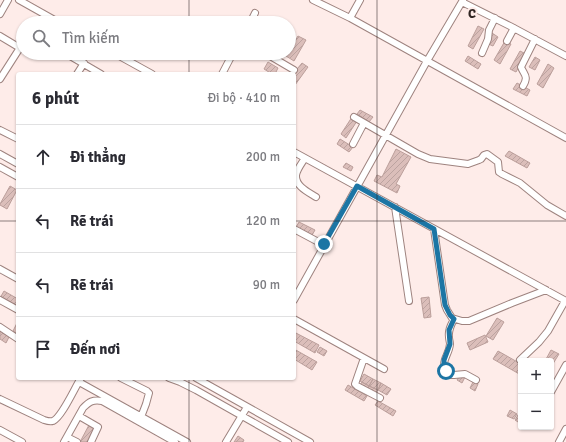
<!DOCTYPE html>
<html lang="vi">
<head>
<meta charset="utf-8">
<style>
	:root { --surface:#fff; --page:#f7f7f7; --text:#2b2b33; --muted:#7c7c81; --line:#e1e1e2 }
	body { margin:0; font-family:Signika,sans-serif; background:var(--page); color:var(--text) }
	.controls { position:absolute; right:12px; bottom:12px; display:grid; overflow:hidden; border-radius:4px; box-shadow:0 1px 3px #0004 }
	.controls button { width:36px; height:36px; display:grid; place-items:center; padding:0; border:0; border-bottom:1px solid var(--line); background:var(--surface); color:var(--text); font:20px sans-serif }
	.stop { position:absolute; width:12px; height:12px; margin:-9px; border:3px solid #1c75a4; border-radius:50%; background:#fff }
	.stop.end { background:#1c75a4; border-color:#fff; box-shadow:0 1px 4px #0008 }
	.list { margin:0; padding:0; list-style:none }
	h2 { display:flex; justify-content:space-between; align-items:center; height:52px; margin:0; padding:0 16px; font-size:17px }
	h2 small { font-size:13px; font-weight:400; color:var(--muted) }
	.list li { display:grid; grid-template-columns:26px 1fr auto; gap:12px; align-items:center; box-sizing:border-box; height:64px; padding:0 16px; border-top:1px solid var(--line) }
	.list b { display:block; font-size:15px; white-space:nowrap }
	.list em { font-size:13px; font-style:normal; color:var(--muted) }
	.icon { flex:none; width:22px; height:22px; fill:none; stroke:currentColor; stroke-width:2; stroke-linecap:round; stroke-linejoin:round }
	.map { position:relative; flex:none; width:566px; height:442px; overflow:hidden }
	.search { position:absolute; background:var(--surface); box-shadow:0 1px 3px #0004; left:16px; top:16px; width:280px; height:44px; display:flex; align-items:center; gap:10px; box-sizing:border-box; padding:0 14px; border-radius:22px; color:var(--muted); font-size:15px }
	.panel { position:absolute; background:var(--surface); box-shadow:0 1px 3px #0004; left:16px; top:72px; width:280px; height:308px; border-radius:4px }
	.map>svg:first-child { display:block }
	.building { fill:url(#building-hatch); stroke:#bb9f9b }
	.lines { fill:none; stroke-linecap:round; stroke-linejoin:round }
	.minor-casing { stroke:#9e837f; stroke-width:8 }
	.minor { stroke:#fff; stroke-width:6 }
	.route { stroke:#1c75a4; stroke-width:5 }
	.grid { fill:none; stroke:#312624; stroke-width:1; stroke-opacity:0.55 }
	.grid-label { font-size:13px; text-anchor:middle; font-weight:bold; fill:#312624; stroke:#feece9; stroke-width:4; stroke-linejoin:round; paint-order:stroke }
</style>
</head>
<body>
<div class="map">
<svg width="566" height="442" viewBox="0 0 566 442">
	<defs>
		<pattern id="building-hatch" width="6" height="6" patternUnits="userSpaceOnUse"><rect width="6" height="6" fill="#dbbeba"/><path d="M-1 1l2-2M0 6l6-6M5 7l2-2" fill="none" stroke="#bca3a0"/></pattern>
	</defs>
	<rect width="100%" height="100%" fill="#feece9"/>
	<path class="building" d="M478,26l6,3 -11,20 -5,-3z
		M289,31l6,3 -6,10z
		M492,33l6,4 -5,9 -7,-3z
		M298,36l8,4 -12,21 -8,-5 3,-3v-2z
		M505,41l6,3 -11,20 -6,-4z
		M520,51l6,3 -10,18 -6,-3z
		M468,56l13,8 -3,5 -13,-8z
		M535,57l5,3 -5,10 -6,-3z
		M268,62l10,6 -3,6h-3l-8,-5z
		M302,63l6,4 -13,18 -2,-11z
		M548,64l6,4 -11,20 -6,-4z
		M517,83l13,7 -3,6 -14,-7z
		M360,110l13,7 -4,5 -12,-8z
		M352,117l5,4 -11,17 -5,-4z
		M340,139l13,8 -4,5 -12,-8z
		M396,149l15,8 -15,27 4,2 -3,7 -23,-12 3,-6 5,2z
		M509,151l21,12 -3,5 -22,-12z
		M346,163l7,4 -2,4 -8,-4z
		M10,186l7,4 -10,19 -7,-4v-1z
		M299,222l16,8 -4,7 -16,-8z
		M4,291l14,8v10l-18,-11z
		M429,297l2,20 -7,1 -3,-20z
		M497,318l7,4 -11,18 -7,-4z
		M18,321v13l-5,-3z
		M0,329l10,6 -4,8 -6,-4z
		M294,332l25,13 -4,8 -21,-12z
		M485,335l3,7 -18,8 -3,-7z
		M320,347l7,4 -3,5 -7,-4z
		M294,349l23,13 -5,8 -18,-11z
		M551,350l8,4 -8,13v-6h-6z
		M498,351l23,13v11l-28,-16z
		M364,374l9,5 -4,7 -9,-5z
		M460,375l5,2 -3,6 -5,-3z
		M373,379l8,4 -3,7 -9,-4z
		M362,382l7,4 -2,3 -7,-4z
		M473,382l5,2 -3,7 -5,-3z
		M381,383l10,6 -4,6 -9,-5z
		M348,385l19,11 -3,5 -19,-11z
		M369,386l9,4 -3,4 -8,-5z
		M378,401l18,10 -3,5 -18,-11z
		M510,410l7,4 -3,5 -7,-3z
		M518,415l3,1v8l-6,-4z
		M89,425l8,4 -7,13h-10z
		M238,436l6,4 -1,2h-9z"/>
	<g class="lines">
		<defs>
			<path id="minor" d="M19,0l41,23
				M313,0l37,18 216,120
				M462,2l48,24 56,30
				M0,14l8,-14
				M350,18l10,-18
				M250,23l5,-10
				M0,36l20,12
				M507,41l7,-13
				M65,53l36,21
				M114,53l38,21
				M265,53l29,17
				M482,53l6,-14 1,-9 6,-12
				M77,74l7,-11
				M222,74l11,-21
				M0,79l23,-36
				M523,86c6,-10 1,-11 -2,-19l14,-28
				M354,117l64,37 12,5 38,5 11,-4 2,-1 3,-4 3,-1 11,8 1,10 3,2 18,9 27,22 19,11
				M0,130l18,9
				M353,144l11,-21
				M294,152l272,149
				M0,154l18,10
				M305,158c-3,5 -8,11 -9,17 -1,11 12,17 20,22
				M0,167l18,10
				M395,207l14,94
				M294,229l30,16
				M434,229l11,76 2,5 5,8 10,3h7l43,-18 34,-13
				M0,269l18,10
				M0,300l18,10
				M294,300l133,-239 36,-61
				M294,319l90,50
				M454,319c-3,6 -6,11 -5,18 0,3 1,5 1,7 -1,13 -12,17 -1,31h5l11,-1 11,6
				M0,327l18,12
				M364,358l-9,26 2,2 23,12
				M520,360l19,-18 9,-11 17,-30
				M121,378l26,13 2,2 -3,11 -5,13
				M169,378l11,4 16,8 92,52
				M196,378l114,64
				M79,382l108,60
				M551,392l15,-27
				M0,399l44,21c3,1 6,2 9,1 9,-4 22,-34 28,-43
				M79,416l19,11 -7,15
				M0,430l22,12
				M67,437l10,5
				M64,442l19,-34c6,-6 10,-9 19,-7l73,41
				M226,442l21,-35
				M559,442l7,-13"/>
		</defs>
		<use href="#minor" class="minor-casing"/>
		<use href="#minor" class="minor"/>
	</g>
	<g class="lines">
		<path class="route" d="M324,244l33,-58 77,43 11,76 5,10 4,4 -5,11 1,14 -6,16v5l2,6"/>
	</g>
	<path class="grid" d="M189,0v23M377,0v442M189,53v21M0,221h18M294,221h272M189,378v64"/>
	<g class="grid-label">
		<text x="472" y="18">C</text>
	</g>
</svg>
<div class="controls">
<button>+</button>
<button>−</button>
</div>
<div class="stop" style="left:446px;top:371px"></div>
<div class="stop end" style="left:324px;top:244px"></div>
<div class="search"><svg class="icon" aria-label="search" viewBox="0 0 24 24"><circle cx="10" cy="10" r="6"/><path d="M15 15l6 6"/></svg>Tìm kiếm</div>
<section class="panel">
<h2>6 phút<small>Đi bộ · 410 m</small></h2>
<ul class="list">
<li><svg class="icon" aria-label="ahead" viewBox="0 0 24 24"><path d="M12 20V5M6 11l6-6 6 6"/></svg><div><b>Đi thẳng</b></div><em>200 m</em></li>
<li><svg class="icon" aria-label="left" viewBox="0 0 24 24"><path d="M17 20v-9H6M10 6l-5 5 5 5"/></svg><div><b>Rẽ trái</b></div><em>120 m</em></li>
<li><svg class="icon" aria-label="left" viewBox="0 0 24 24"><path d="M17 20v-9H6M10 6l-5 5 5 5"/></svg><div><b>Rẽ trái</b></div><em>90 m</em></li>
<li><svg class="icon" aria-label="arrive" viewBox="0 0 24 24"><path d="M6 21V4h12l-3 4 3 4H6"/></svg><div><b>Đến nơi</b></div></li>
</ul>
</section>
</div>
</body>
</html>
